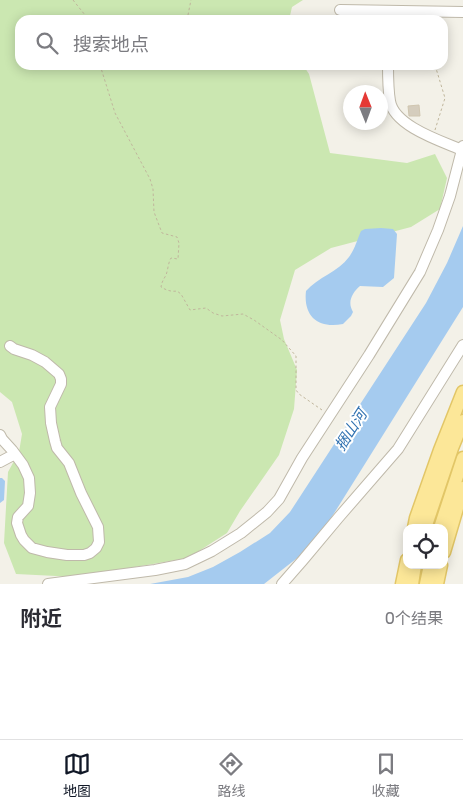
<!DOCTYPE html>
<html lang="zh">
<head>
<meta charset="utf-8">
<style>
	:root { --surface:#fff; --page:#f2f2f3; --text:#2b2b33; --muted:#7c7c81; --line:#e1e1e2; --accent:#111827 }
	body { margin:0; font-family:Rubik,"Noto Sans SC",sans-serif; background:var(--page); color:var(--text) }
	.controls { position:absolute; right:15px; bottom:15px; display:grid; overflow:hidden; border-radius:10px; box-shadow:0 2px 12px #0003 }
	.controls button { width:45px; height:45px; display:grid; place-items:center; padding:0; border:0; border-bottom:1px solid var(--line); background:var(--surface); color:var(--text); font:25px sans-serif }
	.compass { position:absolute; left:343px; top:85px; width:45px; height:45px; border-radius:50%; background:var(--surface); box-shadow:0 2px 12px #0003; rotate:359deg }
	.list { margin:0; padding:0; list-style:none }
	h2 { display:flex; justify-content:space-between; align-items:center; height:65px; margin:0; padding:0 20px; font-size:21px }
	h2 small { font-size:16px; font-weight:400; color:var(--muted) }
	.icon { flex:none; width:28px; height:28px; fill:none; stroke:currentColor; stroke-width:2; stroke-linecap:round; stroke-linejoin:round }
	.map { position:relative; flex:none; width:463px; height:584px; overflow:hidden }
	.search { position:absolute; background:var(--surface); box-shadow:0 2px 12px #0003; left:15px; right:15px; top:15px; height:55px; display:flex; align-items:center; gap:12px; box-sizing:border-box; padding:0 18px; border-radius:15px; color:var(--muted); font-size:19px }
	.sheet { height:155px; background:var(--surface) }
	nav { display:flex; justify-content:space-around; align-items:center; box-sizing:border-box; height:70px; border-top:1px solid var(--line); background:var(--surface); font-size:14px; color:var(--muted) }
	nav a { display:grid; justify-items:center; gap:2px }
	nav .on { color:var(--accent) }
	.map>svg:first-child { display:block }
	.green { fill:#cbe7b1 }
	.water { fill:#a5cbef }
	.building { fill:#d5cdbd; stroke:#d0c6b0 }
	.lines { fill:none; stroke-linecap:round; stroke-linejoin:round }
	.minor-casing { stroke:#bfb9aa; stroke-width:12 }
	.major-casing { stroke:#e2c667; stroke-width:15 }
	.path { stroke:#c0b69c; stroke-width:1; stroke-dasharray:2.5 2.5; stroke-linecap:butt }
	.minor { stroke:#fff; stroke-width:10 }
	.major { stroke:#fce798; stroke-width:12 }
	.labels { text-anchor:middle; stroke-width:4; stroke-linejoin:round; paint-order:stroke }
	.water-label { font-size:15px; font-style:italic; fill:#3172b1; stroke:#fff }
</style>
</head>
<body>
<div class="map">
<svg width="463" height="584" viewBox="0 0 463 584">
	<rect width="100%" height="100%" fill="#f3f1e8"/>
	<path class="green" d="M0,0h303l-11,7 -3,13h-269v45h283l6,9 21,79 77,10 28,-9 12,24 -7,31 -29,18 -80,21 -36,22 -15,50 4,19 13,31 -3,39 -15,46 -39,56 -13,22 -39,25 -112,19 -60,-3 -12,-31 4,-71 11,-20 3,-18 -10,-32 -12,-10z"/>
	<path class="water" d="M463,226v81l-135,216 -27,32 -37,29h-114l38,-7 25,-10 27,-15 30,-19 20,-21 136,-209 21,-40z
		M381,228l12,1 4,5 -3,44 -11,9 -23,-1c-8,7 -13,16 -7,26l-2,4 -8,8c-24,5 -40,-7 -37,-33 12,-14 32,-19 43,-34 6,-8 8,-17 12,-26l4,-2z
		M0,478h2l3,3 -1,19 -4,3z"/>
	<path class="building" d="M419,105l1,11h-11l-1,-10z"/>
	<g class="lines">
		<defs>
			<path id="minor" d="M340,10l123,2
				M388,65c0,12 0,24 2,36 4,25 51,40 72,49
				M0,435l2,4 10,11 11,15 6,13 1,15 -2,13 -10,11 -1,6 4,12 3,5 8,8 15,4 20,3h17l6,-2 6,-5 3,-6 -1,-15 -17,-34 -12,-30 -12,-15 -2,-7 -4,-18 -1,-16 11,-23v-5l-2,-5 -14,-12 -13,-7 -18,-6 -4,-3
				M0,462l15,-8
				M48,584l107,-14 30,-6 27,-13 29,-18 26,-21 12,-13 23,-41 67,-103 51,-83 18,-42 12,-34 13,-50
				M282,584l21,-24 36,-43 59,-68 65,-104"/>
			<path id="major" d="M414,528l2,-10 24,-68 23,-58
				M425,528l27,-80 11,-27
				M440,528l23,-70
				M444,552l19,-64
				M402,584l5,-24
				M412,584l3,-19
				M426,584l4,-19
				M437,584l4,-19"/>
		</defs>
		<use href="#minor" class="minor-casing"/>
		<use href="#major" class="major-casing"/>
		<path class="path" d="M73,0l16,20
			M187,20l4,-20
			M285,20v-3l16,1 33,-1
			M100,65l15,48 35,66 3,10 1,23 8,21 15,4 2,6 -1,16 -7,-1c-3,5 -3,12 -5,17 -2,4 -4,6 -5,12 5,3 10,5 16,4l4,3 9,16 16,-2 7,5 9,3 21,-2 11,6 28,20 14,16v34l3,4 23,16
			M222,65l18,3 20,-3
			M435,130l10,-32 -10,-33"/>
		<use href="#minor" class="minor"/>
		<use href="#major" class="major"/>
	</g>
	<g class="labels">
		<g class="water-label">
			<text transform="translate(351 430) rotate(-57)" y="5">捆山河</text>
		</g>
	</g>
</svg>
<div class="controls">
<button><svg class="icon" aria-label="locate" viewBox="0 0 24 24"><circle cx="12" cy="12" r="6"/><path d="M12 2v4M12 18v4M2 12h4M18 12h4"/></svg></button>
</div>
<svg class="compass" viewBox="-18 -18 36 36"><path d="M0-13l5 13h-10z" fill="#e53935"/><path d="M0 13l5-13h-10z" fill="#7c7c81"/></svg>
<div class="search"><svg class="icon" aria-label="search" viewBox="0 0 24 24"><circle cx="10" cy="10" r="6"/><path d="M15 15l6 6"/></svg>搜索地点</div>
</div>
<section class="sheet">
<h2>附近<small>0个结果</small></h2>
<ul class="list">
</ul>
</section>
<nav>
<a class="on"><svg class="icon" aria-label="map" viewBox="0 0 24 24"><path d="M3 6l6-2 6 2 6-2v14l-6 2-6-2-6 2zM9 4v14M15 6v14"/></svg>地图</a>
<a><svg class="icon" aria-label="directions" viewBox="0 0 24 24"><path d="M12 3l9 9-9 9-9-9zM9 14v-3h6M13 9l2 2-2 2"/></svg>路线</a>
<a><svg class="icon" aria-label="saved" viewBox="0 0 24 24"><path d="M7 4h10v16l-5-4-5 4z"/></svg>收藏</a>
</nav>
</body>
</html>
